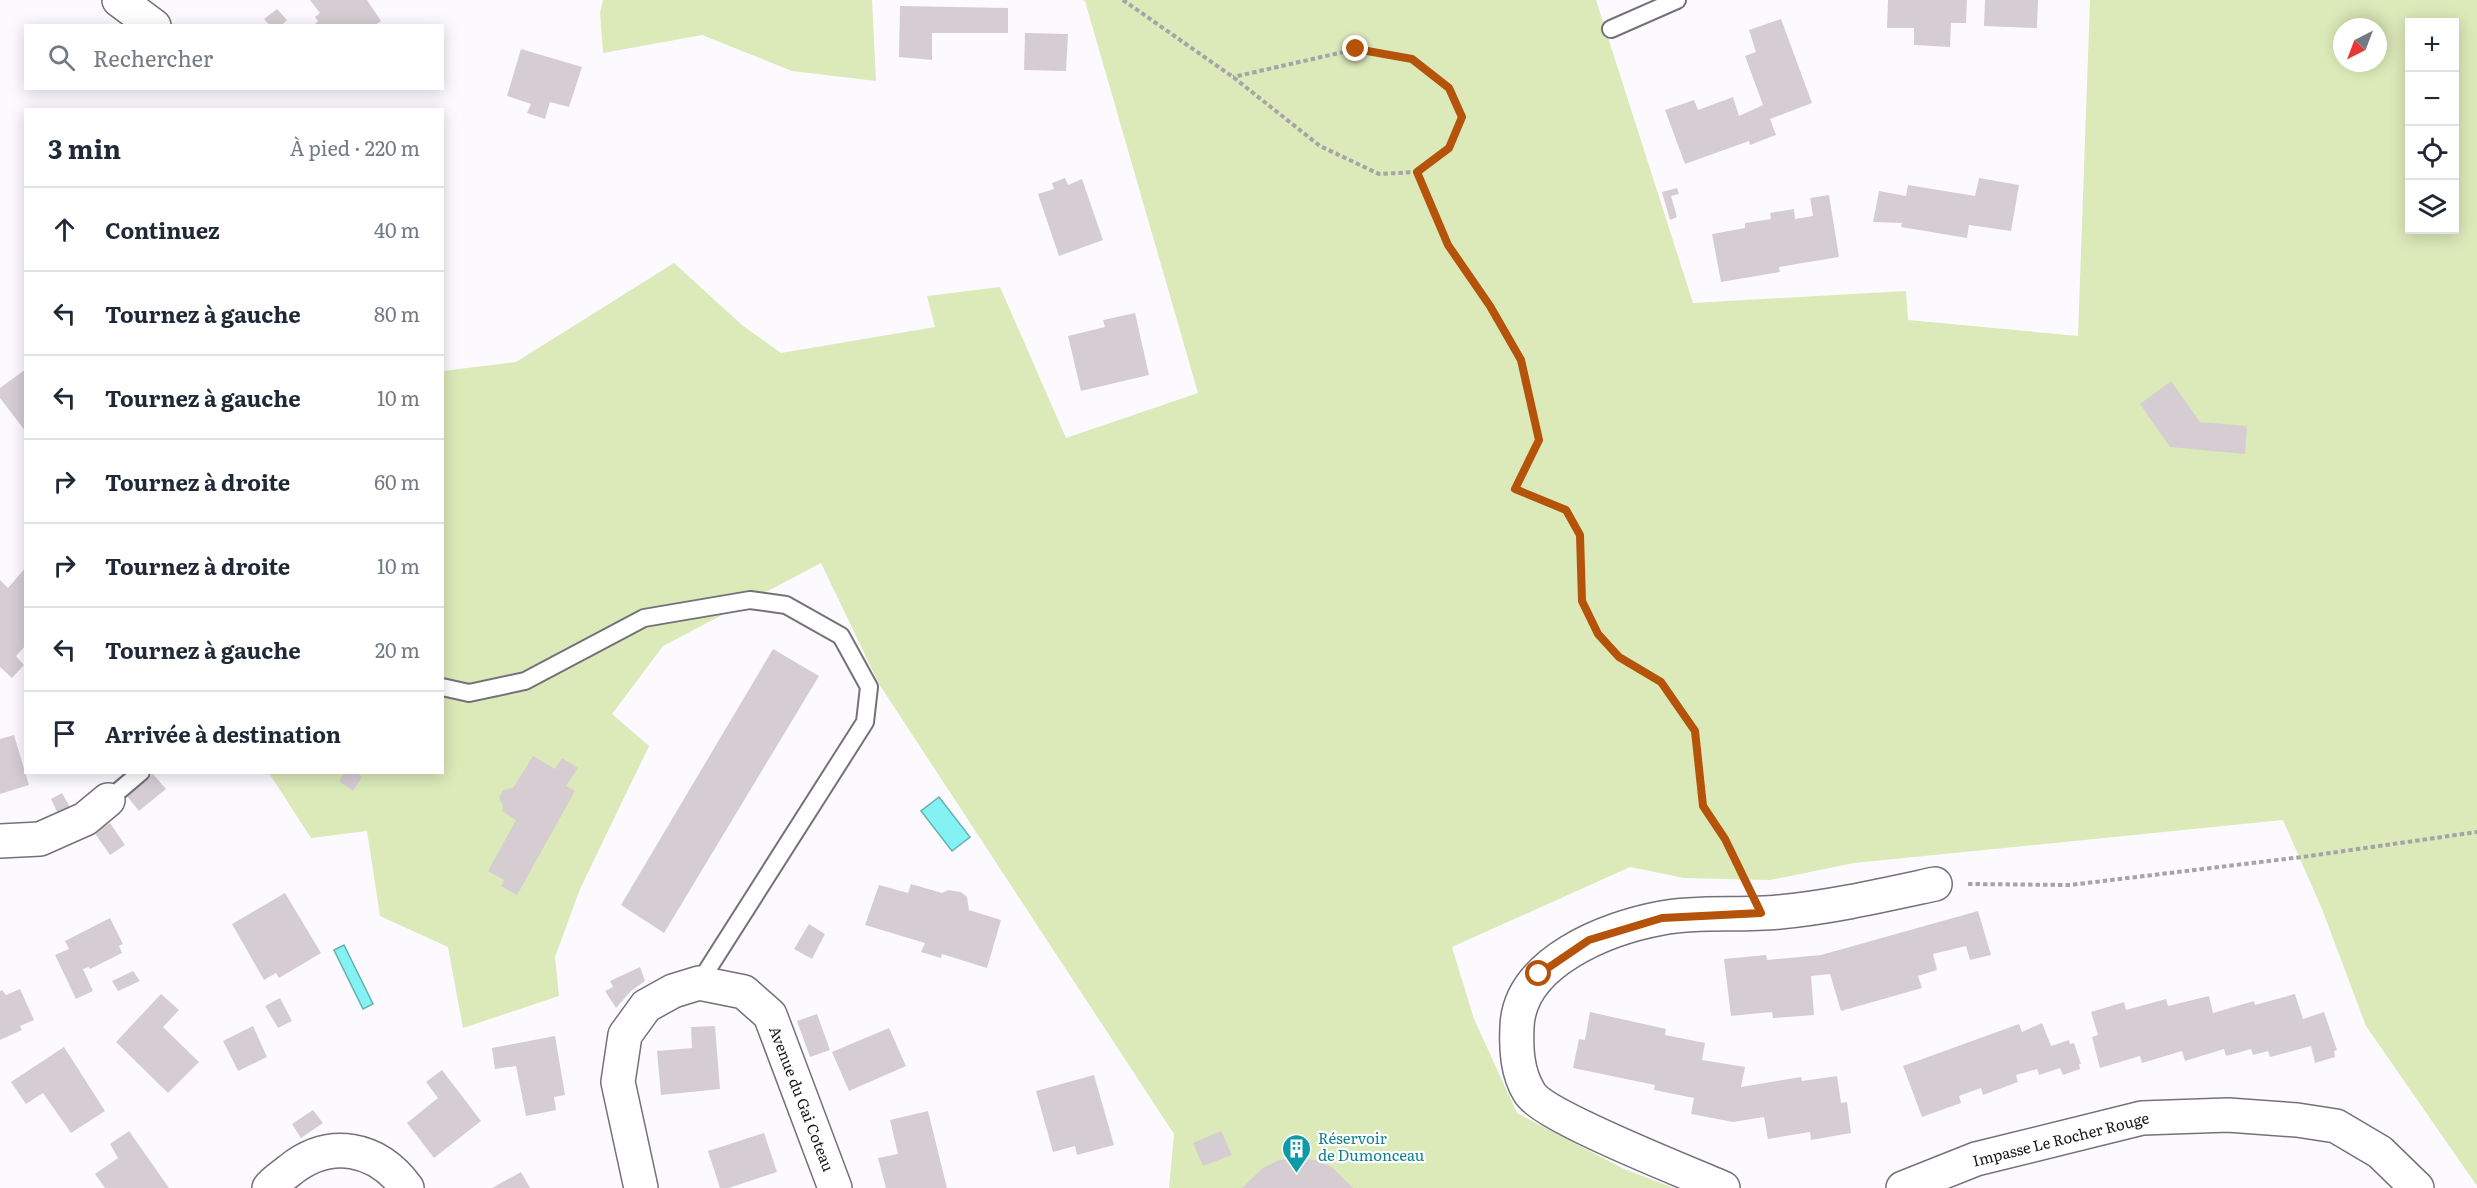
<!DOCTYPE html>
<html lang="fr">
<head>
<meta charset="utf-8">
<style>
	:root { --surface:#fff; --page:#f6f6f7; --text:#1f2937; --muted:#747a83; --line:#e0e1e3 }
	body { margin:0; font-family:Literata,serif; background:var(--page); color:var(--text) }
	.controls { position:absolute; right:18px; top:18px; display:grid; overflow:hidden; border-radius:0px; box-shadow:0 3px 15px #0003 }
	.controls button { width:54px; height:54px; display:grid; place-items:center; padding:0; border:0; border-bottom:2px solid var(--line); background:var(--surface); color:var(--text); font:30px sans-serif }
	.compass { position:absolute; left:2333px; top:18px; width:54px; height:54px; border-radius:50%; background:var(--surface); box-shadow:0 3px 15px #0003; rotate:222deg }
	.stop { position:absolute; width:18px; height:18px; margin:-14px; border:4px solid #b45309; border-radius:50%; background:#fff }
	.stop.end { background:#b45309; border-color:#fff; box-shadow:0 2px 6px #0008 }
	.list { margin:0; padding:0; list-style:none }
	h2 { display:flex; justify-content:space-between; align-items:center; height:78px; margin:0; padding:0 24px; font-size:26px }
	h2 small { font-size:20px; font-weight:400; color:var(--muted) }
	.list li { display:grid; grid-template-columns:39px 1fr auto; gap:18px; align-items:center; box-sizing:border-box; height:84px; padding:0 24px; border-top:2px solid var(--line) }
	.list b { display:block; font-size:22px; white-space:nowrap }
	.list em { font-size:20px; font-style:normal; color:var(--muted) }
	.icon { flex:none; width:33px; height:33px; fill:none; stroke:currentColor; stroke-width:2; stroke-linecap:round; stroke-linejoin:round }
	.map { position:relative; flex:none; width:2477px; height:1188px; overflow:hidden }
	.search { position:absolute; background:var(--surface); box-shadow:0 3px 15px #0003; left:24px; top:24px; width:420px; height:66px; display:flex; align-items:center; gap:15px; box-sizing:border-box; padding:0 21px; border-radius:0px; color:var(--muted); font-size:22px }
	.panel { position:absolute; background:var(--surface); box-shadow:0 3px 15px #0003; left:24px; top:108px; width:420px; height:666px; border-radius:0px }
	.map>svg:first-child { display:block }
	.green { fill:#dce9b9; fill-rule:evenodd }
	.water { fill:#84f2f3; stroke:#64b0b2; stroke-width:1.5 }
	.building { fill:#d6cdd3 }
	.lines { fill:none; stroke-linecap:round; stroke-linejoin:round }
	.service-casing { stroke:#74717a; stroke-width:20 }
	.minor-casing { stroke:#74717a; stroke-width:36 }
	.path { stroke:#a6a4a8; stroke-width:4; stroke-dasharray:4.5 3; stroke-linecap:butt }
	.service { stroke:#fff; stroke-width:16 }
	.minor { stroke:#fff; stroke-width:33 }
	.route { stroke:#b45309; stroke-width:8 }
	.labels { text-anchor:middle; stroke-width:4.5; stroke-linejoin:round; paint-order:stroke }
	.street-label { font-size:15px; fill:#18161a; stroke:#fff }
	.culture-label { font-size:15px; fill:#0d838f; stroke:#fff; text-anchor:start }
</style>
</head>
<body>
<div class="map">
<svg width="2477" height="1188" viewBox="0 0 2477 1188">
	<rect width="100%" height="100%" fill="#fcfafe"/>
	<path class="green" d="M603,0h269l4,81 -84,-10 -90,-36 -99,18 -3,-40z
		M1082,0h514l97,303 213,-12 2,29 170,16 12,-336h387v1186l-111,-160 -44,-117 -39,-89 -429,43 -84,17 -86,-2 -54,-11 -178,80 22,72 43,94 107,56 50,19h-505l5,-54 -295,-450 -58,-121 -158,83 -51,68 37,32 -69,143 -25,68 4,39 -96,32 -15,-81 -68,-31 -13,-85 -56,7 -42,-65 173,-1 1,-401 73,-9 158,-99 68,62 39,28 154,-26 -8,-31 73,-9 66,151 132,-45 -113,-392zM2410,22h44v208h-44zM2342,27h36v36h-36z"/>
	<path class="water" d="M939,797l31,40 -18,14 -31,-40z
		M344,945l29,59 -10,5 -29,-59z"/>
	<path class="building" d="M310,0h57l14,21 -7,5h-61l5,-5 -3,-4 5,-4z
		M1888,0h79l-1,23h-15l-1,24 -36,-2v-17h-27z
		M1985,0h53l-1,28 -53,-2z
		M900,6l108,2v25h-76v27l-33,-3z
		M277,9l10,11 -6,6h-11l-6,-7z
		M1781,19l31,84 -42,16 6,16 -26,10 -1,-4 -64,23 -20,-54 29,-10 4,10 35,-13 6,19 24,-11 -18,-49 11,-4 -7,-22z
		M1025,33l43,1 -2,37 -42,-1z
		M521,49l61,18 -13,40 -19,-5 -5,17 -18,-6 4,-9 -24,-8z
		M1065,178l3,7 14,-6 21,61 -44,16 -21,-62 16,-5 -2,-6z
		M1979,178l40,7 -8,46 -42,-6 -2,13 -66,-11 1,-4 -29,-1 6,-31 27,5 2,-11 67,11z
		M1677,188l2,6 -8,2 6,21 -7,3 -8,-28z
		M1829,195l10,62 -60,10 1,5 -59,10 -9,-48 33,-6v-5l26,-4 -1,-6 24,-4 1,10 18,-3 -3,-18z
		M1135,313l14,62 -68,16 -13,-55 37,-9 -2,-7z
		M26,369v63l-26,-34v-10z
		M2171,381l29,41 47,4 -2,28 -75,-7 -30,-43z
		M26,567v78l-10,11 8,9 -12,13 -12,-11v-87l8,8z
		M773,649l46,27 -155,257 -43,-28z
		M14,735l15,50 -29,9v-55z
		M533,756l22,13 7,-11 16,10 -12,18 9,5 -58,104 -16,-9 3,-6 -16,-9 28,-51 -14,-9 1,-5 -4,-8 4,-8 10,-2z
		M345,772h10l7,5 -9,14 -14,-10z
		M153,774l13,15 -27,22 -13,-16z
		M62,793l8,14 -12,7 -7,-15z
		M110,823l15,22 -15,10 -16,-23z
		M911,884l31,9 6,-3 13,2 6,5 2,13 32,10 -14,48 -45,-14 -1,4 -20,-6 4,-9 -60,-18 14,-40 29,8z
		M285,893l36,60 -42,25 -3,-5 -12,7 -32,-56z
		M1978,911l13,44 -21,5 -4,-14 -33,8 4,16 -19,6 4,12 -81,23 -11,-37 -19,2 3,39 -41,3 -1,-6 -41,4 -7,-57 42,-4 1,5 54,-5z
		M110,918l13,26 -4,2 3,7 -32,16 -1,-2 -6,2 10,22 -17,8 -21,-44 14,-6 -4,-8z
		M809,924l16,10 -13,25 -18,-10z
		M640,967l5,14 -14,10 -15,17 -11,-17 8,-4 -3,-6z
		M133,971l7,10 -22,10 -6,-10z
		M20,989l14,31 -14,6 2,4 -22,10v-49l2,-1 4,5z
		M161,994l18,16 -16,17 36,35 -31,31 -52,-51z
		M2295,994l8,25 21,-7 13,38 -3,1 1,6 -20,6 -4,-17 -41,11 -2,-6 -15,4 -2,-6 -25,7 -2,-7 -39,12 -3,-10 -40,12 -2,-7 -40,12 -8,-31 6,-2 -7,-23 33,-10 2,8 40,-11 2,7 41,-10 4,17 41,-12 1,4z
		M280,998l12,23 -14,7 -13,-22z
		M1590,1012l76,17 -1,6 40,8 -3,17 43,7 -4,20 60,-10 1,4 35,-5 4,27 6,-1 4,31 -40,7 -1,-8 -42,7 -4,-22 -31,5 -42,-8 3,-16 -40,-8 1,-5 -82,-17 6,-29 6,1z
		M817,1014l13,36 -20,7 -13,-36z
		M2042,1023l9,23 18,-6 1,4 4,-1 7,21h-2l1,5 -17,6 -3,-7 -21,7 -2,-6 -21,6 2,7 -35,13 -2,-7 -22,8 2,7 -39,14 -19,-51 116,-42 3,8z
		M253,1026l14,31 -29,14 -15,-30z
		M715,1026l5,63 -59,6 -4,-44 35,-3 -1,-21z
		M889,1028l17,38 -57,25 -17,-39z
		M555,1036l10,59 -11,2 2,13 -30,6 -10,-50 -21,3 -3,-21z
		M64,1047l41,64 -34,22 -28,-40 -17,11 -15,-22z
		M442,1070l39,51 -47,37 -27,-35 31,-25 -12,-16z
		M1094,1075l20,70 -37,10 -2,-9 -22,6 -17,-61z
		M313,1110l10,13 -22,15 -9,-14z
		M928,1111l19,77h-61l-8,-30 20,-4 -8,-34z
		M129,1131l40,57h-64l-10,-14 23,-16 -8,-14z
		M1221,1131l11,24 -29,11 -10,-23z
		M764,1133l13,39 -48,16h-9l-12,-37z
		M1298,1158l17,2 17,7 21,21h-111l21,-20 16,-8z
		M521,1172l9,16h-38z"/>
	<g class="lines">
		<defs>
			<path id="service" d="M1611,29l66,-29
				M442,687l27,6 56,-12 119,-63 106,-18 36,5 55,31 28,51 -4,35 -166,261
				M108,800l33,-28"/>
			<path id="minor" d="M119,0l35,26
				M0,841l40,-2 45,-20 23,-19
				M269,1188c5,-7 14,-12 21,-18 40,-32 87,-23 117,18
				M641,1188l-23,-106 7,-47 21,-29 27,-15 26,-8 45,9 26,23 65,173
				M1723,1188c-34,-15 -181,-72 -194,-96 -12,-20 -13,-43 -12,-65 2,-65 90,-99 145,-109 38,-7 79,-2 117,-6 53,-5 105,-17 156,-28
				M1903,1188l73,-29 166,-41 86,-3 69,5 39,6 44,26 37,36"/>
		</defs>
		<use href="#service" class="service-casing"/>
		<use href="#minor" class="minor-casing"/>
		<path class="path" d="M1123,0l110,77 87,69 59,28 38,-2 32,-24 13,-31 -13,-29 -37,-29 -55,-10 -124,28
			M1417,172l31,73 42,61 31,54 18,80 -24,49 51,21 14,25 2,66 16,34 21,21 42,26 34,49 8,74 22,34 19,39
			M1968,884l102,1 232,-28 175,-25"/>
		<use href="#service" class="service"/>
		<use href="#minor" class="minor"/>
	</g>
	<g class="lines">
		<path class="route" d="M1356,49l56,10 37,29 13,29 -13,31 -32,24 31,73 42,61 31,54 18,80 -24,49 51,21 14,25 2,66 16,33 21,23 42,25 34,49 8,75 22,33 36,74 -99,5 -73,22 -50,34"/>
	</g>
	<defs>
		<symbol id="building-pin" viewBox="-11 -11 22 30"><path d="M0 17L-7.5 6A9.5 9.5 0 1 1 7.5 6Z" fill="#0f9aa8" stroke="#fff"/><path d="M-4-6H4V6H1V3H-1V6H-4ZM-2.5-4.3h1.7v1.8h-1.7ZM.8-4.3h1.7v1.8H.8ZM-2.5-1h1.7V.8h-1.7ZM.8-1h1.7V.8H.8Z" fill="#fff"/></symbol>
	</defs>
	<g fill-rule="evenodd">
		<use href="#building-pin" x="1280" y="1132" width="33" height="45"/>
	</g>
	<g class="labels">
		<g class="street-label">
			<text transform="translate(801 1099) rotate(69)" y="5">Avenue du Gai Coteau</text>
			<text transform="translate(2061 1140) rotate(-14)" y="5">Impasse Le Rocher Rouge</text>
		</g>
		<g class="culture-label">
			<text x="1318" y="1144">Réservoir<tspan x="1318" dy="17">de Dumonceau</tspan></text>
		</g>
	</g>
</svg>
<div class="controls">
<button>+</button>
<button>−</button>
<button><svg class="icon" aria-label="locate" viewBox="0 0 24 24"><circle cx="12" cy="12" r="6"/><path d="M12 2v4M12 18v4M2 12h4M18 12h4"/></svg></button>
<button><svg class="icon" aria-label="layers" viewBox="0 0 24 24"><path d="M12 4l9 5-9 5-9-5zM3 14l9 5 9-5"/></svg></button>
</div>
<svg class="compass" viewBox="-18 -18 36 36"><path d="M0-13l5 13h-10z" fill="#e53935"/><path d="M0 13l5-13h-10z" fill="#747a83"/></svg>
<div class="stop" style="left:1539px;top:974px"></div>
<div class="stop end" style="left:1356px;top:49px"></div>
<div class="search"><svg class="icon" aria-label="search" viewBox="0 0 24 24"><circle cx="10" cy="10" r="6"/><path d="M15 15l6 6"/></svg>Rechercher</div>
<section class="panel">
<h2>3 min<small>À pied · 220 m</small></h2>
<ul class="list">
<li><svg class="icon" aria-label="ahead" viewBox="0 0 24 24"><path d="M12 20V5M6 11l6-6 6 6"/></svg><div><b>Continuez</b></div><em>40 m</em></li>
<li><svg class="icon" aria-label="left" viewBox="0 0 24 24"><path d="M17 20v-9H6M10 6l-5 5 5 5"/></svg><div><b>Tournez à gauche</b></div><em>80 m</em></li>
<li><svg class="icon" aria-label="left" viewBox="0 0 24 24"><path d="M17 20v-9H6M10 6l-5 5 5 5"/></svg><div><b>Tournez à gauche</b></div><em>10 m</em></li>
<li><svg class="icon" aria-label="right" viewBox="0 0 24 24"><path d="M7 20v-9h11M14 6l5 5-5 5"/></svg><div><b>Tournez à droite</b></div><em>60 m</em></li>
<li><svg class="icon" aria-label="right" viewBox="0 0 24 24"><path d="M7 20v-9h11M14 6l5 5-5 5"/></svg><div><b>Tournez à droite</b></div><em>10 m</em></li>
<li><svg class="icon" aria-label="left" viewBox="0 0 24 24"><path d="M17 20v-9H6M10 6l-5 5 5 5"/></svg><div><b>Tournez à gauche</b></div><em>20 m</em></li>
<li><svg class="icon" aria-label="arrive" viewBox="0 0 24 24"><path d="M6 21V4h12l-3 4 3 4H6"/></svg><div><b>Arrivée à destination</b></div></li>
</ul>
</section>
</div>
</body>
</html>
